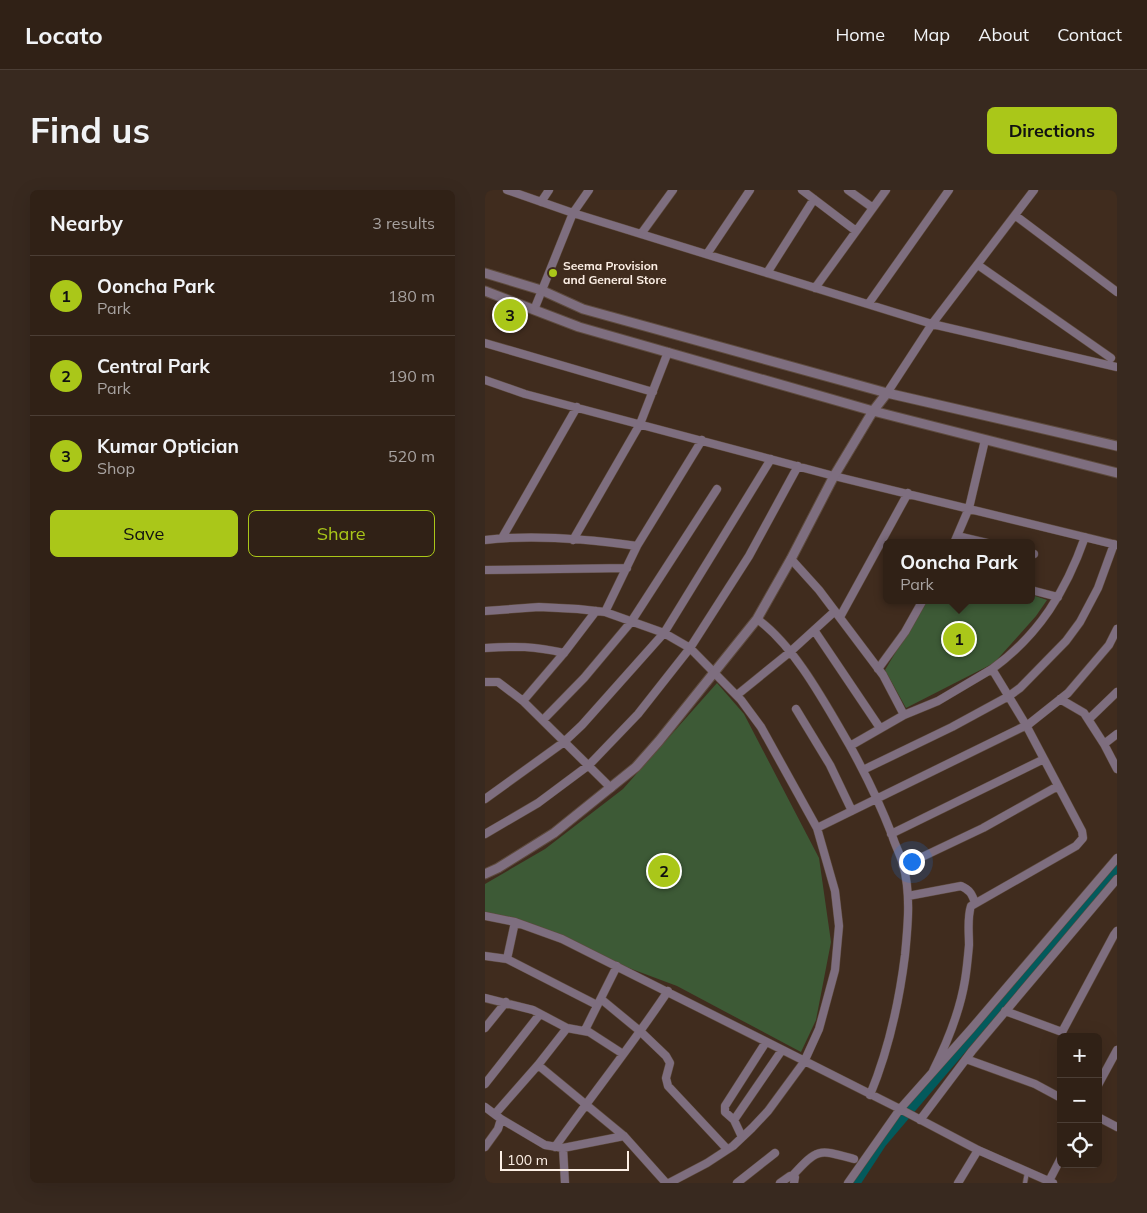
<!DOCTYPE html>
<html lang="en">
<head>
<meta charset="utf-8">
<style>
	:root { --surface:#302116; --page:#38291f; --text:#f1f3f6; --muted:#a8a3a1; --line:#4b3e35; --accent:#aac719 }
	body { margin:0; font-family:Mulish,sans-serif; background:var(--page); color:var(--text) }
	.controls { position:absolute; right:15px; bottom:15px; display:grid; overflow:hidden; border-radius:8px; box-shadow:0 5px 20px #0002 }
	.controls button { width:45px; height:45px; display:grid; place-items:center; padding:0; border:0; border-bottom:1px solid var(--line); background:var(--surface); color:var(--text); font:25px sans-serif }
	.scale { position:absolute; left:15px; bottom:12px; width:129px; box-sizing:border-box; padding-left:5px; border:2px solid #fcefe5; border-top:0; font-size:14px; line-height:18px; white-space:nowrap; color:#fcefe5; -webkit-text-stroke:4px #402c1e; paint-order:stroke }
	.you { position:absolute; left:426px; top:671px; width:18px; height:18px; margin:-12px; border:4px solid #fff; border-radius:50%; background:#1a73e8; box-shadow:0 0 0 8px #1a73e833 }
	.badge { display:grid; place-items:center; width:32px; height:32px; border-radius:50%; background:var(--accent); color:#111; font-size:16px; font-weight:700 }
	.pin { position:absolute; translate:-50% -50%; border:2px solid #fff; box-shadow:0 1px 5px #0006 }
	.popup { position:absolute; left:398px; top:349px; width:152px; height:65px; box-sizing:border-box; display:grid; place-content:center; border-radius:8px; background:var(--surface); filter:drop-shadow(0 1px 4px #0005); font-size:16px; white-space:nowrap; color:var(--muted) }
	.popup b { font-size:19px; color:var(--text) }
	.popup::after { content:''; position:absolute; left:50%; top:100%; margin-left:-10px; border:10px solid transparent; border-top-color:var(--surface) }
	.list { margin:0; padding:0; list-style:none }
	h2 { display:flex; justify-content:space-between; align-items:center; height:65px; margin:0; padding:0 20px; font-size:21px }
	h2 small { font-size:16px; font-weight:400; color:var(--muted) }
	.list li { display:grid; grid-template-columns:32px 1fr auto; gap:15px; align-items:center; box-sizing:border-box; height:80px; padding:0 20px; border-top:1px solid var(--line) }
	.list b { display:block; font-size:19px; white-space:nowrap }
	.list p { margin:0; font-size:16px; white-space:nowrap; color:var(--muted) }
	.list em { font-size:16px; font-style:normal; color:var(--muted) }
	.actions { display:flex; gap:10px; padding:15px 20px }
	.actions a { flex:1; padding:11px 0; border:1px solid var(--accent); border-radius:8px; text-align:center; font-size:18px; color:var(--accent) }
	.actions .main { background:var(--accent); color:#111 }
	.icon { flex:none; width:28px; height:28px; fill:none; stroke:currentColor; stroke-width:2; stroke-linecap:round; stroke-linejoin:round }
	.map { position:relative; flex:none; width:632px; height:993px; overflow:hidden; border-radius:8px }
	header { display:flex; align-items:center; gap:30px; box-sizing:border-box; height:70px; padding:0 25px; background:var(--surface); border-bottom:1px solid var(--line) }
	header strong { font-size:24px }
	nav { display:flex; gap:28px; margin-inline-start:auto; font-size:18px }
	.intro { display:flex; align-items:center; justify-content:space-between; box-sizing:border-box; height:120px; padding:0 30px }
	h1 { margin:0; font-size:35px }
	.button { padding:12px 22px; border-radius:8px; background:var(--accent); color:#111; font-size:18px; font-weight:700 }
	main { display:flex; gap:30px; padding:0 30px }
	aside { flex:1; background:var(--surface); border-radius:8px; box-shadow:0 5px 20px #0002 }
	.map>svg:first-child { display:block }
	.green { fill:#3d5a36 }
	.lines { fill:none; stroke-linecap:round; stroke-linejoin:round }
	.canal { stroke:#035a5c; stroke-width:9 }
	.service-casing { stroke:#5e4b3e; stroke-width:5.5 }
	.minor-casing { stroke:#5e4b3e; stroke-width:9 }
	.tertiary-casing { stroke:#5e4b3e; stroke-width:11 }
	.service { stroke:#7e6e7f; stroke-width:4 }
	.minor { stroke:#7e6e7f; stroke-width:8 }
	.tertiary { stroke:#7e6e7f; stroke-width:9 }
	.poi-dot { fill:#aac719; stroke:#402c1e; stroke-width:2 }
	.labels { text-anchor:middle; stroke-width:4.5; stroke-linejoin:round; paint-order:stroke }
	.poi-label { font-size:12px; font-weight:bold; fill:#fcefe5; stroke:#402c1e; text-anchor:start }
</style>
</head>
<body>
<header>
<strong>Locato</strong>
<nav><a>Home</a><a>Map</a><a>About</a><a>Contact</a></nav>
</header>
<div class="intro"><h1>Find us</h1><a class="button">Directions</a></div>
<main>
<aside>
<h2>Nearby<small>3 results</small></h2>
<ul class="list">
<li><span class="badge">1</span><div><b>Ooncha Park</b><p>Park</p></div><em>180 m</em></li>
<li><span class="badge">2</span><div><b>Central Park</b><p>Park</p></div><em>190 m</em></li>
<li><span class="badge">3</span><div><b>Kumar Optician</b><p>Shop</p></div><em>520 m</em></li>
</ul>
<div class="actions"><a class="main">Save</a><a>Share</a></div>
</aside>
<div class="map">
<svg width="632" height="993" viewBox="0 0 632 993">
	<rect width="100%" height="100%" fill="#402c1e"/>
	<path class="green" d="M547,405l15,5 -11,16 -42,47 -88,45 -21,-38 42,-70h104z
		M232,493l27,31 75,144 12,84 -15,78 -15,32 -124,-66 -192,-72v-30l60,-35 78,-60z"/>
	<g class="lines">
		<path class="canal" d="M371,993l26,-40 235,-276"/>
		<defs>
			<path id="service" d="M540,993l2,-11"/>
			<path id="minor" d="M22,0l66,23 359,111 185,43
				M317,0l54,41
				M363,0l25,18
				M56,12l8,-12
				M531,26l101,76
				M156,44l32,-44
				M222,64l43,-64
				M493,75l133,93
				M282,83l47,-74
				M330,98l71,-98
				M384,113l80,-113
				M49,120l39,-97 16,-23
				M0,153l168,49
				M0,190l40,14 309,82 283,69
				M402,203l45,-69 102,-134
				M472,346l30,7
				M17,348l75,-131
				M0,350c50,-6 103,-1 152,6l65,-106
				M88,350l67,-116 28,-72
				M469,353l15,-35 16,-68
				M546,364h3
				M306,369l28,31 64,85 21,40 -54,31c16,29 30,58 42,89 3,10 8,19 11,29 8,30 5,60 2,91 -6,48 -16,94 -35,140
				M0,380l142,-2
				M546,400l27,7
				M0,421l54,-4 39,2 27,3 59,21 26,15 51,52 20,27 56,101 18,63 4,35 -4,44 -16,59 -15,33 -36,49 -16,17 -19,18 -26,17 -38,20
				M120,422l32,-66
				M355,427l68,-124
				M272,429c38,27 69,86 93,127
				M329,440l66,98
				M0,458c31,-2 49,-2 79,5
				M393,479l27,-37 18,-32
				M507,479c47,-34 74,-78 93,-132
				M0,492h13l25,19 88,87
				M252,505l53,-43 45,-41
				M575,509l24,14 20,31 13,-10
				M38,511l41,-48 32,-42
				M311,519l34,56 22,46
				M419,525l34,-14 54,-32 34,56 56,106 1,7 -7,8 -105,60c-4,12 -2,26 -2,39 -1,11 -2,23 -4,35 -5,31 -18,63 -32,91
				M604,529l28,-27
				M58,530l41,-42 47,-56 86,-133
				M619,554l13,25
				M378,580l89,-43 57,-31 11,-8 46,-47 14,-19 18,-34 16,-44
				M0,609l79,-57 18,-17 82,-92 107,-174
				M332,638l212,-104 39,-31 41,-48 8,-16
				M0,644l53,-31 51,-38 49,-51 52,-66 59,-92 49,-90
				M406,644l153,-75
				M418,676l80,-38 75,-42
				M423,706l53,-10c9,4 11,8 14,17
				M0,726l30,6 47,17 338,170 78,41 75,33
				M0,766l22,3 8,-37
				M22,769l90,46
				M0,808l48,12 34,18 -29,37 -43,49
				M116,809l40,33 25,24 4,7 -4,15 2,8 59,63
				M520,821l57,21 52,-97 3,-4
				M0,838l21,-26
				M82,838l22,4 34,22
				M100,840l32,-64
				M481,869l69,25 26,14
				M53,875l86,71 42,47
				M0,894l55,-70
				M613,895l19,-35
				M0,917l16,12 -3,10 -13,18
				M613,927l19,10
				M16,929l44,26 18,3 2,35
				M249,930l-9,-8v-6l41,-64
				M435,930l52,-69 145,-172
				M257,947l-8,-17 48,-70
				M70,957c37,-52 77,-102 113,-156
				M78,958l61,-12
				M308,985c25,-27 25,-26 61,-16
				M564,991l12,-23
				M252,993l38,-30
				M295,993l10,-7 3,-1 2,2 -1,6
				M363,993l52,-74 71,-80 146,-171
				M473,993l20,-33"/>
			<path id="tertiary" d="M0,83l56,17 42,19 304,84 230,53
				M0,101l94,36 294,84 244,62
				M0,684l13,-6 56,-35 82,-66 23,-26 98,-122 34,-60 43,-83 39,-65 14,-18"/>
		</defs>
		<use href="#service" class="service-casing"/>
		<use href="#minor" class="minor-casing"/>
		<use href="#tertiary" class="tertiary-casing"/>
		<use href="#service" class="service"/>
		<use href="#minor" class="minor"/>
		<use href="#tertiary" class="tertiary"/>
	</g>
	<circle class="poi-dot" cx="68" cy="83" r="5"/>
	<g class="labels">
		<g class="poi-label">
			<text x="78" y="80">Seema Provision<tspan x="78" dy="14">and General Store</tspan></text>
		</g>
	</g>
</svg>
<div class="controls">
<button>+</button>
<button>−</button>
<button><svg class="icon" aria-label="locate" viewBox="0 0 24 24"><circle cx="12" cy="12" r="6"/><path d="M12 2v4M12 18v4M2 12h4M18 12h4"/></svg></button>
</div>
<div class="scale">100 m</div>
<div class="you"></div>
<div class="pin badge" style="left:474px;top:449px">1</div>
<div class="popup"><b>Ooncha Park</b>Park</div>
<div class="pin badge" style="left:179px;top:681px">2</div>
<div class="pin badge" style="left:25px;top:125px">3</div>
</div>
</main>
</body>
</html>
